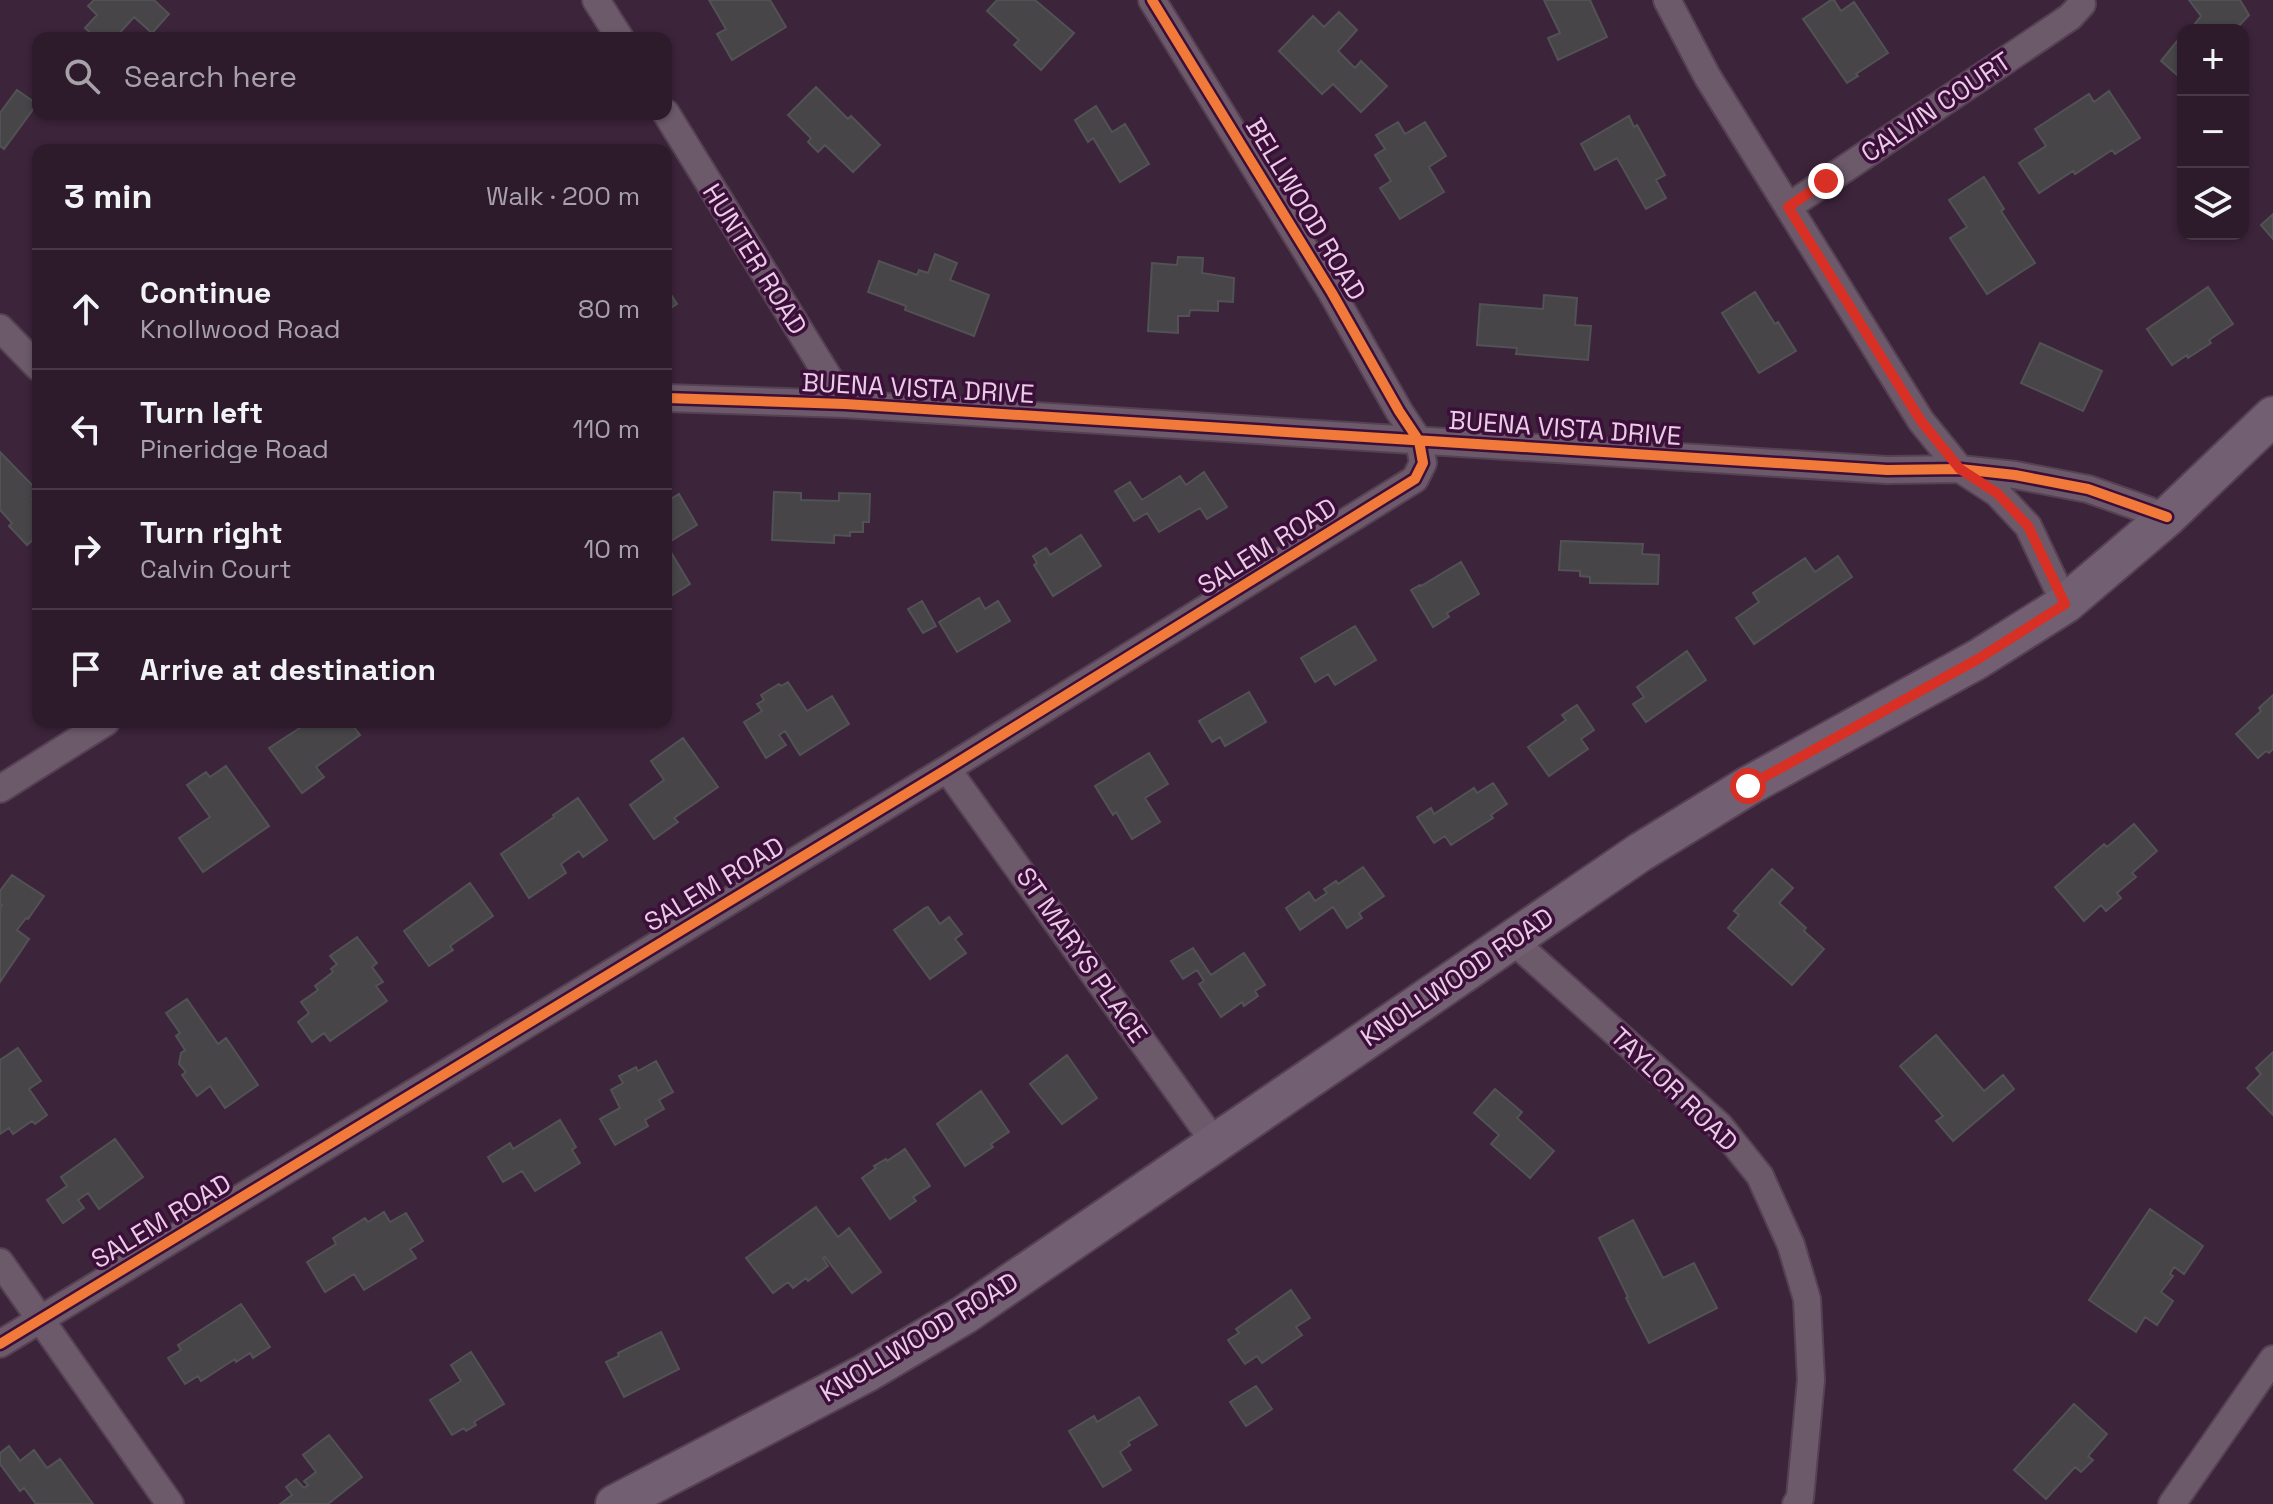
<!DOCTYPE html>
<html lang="en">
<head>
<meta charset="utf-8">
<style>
	:root { --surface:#2d1b2c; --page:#352434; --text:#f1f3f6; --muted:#a7a1a9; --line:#483948 }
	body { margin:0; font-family:"Space Grotesk",sans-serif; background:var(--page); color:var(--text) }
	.controls { position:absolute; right:24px; top:24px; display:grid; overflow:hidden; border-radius:16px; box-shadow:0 2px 6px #0004 }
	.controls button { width:72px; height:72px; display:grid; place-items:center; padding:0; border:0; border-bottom:2px solid var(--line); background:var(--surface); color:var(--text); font:40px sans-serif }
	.stop { position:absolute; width:24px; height:24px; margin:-18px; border:6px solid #d93025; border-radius:50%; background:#fff }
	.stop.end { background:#d93025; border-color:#fff; box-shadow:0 2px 8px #0008 }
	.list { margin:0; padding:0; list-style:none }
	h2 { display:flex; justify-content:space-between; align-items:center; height:104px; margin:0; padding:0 32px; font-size:34px }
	h2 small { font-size:26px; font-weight:400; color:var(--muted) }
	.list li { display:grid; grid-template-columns:52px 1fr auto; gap:24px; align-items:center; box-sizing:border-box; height:120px; padding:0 32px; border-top:2px solid var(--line) }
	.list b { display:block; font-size:30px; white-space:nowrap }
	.list p { margin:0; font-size:26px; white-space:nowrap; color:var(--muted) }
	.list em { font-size:26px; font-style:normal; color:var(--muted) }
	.icon { flex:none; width:44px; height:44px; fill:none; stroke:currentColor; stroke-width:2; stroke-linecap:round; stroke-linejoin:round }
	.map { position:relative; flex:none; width:2273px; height:1504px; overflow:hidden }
	.search { position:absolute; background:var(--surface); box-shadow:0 2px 6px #0004; left:32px; top:32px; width:640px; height:88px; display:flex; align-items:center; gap:20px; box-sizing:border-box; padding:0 28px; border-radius:16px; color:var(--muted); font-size:30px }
	.panel { position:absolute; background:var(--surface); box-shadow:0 2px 6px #0004; left:32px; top:144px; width:640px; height:584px; border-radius:16px }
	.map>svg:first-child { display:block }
	.building { fill:#474548; stroke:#515254; stroke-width:2 }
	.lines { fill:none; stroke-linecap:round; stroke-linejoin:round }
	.street-casing { stroke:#564053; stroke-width:30 }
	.secondary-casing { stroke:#564053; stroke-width:42 }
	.street { stroke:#6c5a6b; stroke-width:26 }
	.secondary { stroke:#725f71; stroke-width:38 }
	.cycleway-casing { stroke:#3c0e3a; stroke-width:15 }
	.cycleway { stroke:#f17a3a; stroke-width:10 }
	.route { stroke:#d93025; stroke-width:10 }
	.labels { text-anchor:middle; stroke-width:7; stroke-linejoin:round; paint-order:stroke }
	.street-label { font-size:26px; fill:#e9cce5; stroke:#3c0e3a }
</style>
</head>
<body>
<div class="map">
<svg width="2273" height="1504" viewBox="0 0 2273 1504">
	<rect width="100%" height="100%" fill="#3c243b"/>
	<path class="building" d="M94,0h60l15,14 -17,19 -18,-16 -19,21h-19l-11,-10 12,-13 -9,-9z
		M709,0h61l16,27 -54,33 -15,-26 9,-5z
		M997,0h38l39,33 -33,37 -27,-25 5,-5 -32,-29z
		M1544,0h46l17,37 -49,23 -10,-22 12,-5z
		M1831,0h3l7,11 13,-9 34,51 -32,21 2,2 -11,7 -44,-64z
		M2189,0h51l9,15 -14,15h-45l11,-14z
		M1339,12l18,18 -19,21 17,17 6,-7 26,25 -26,26 -28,-28 -11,10 -43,-43 34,-35 11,11z
		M2182,35l1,1v44l-22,-19z
		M816,87l32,32 3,-3 29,29 -27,27 -28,-27 -7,7 -10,-10 3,-4 -23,-23z
		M17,90l20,14 -33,45 -4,-3v-33z
		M2109,91l31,47 -25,16 -3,-4 -37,24 -2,-3 -34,22 -20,-30 27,-17 -11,-17 54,-35 5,8z
		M1096,106l16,26 13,-8 24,40 -29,18 -27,-44 -5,4 -13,-22z
		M1629,116l5,11 3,-2 28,50 -9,5 10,18 -20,11 -29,-51 -22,12 -14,-26z
		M1398,122l7,12 20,-12 21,34 -17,11 15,25 -44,27 -20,-31 11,-7 -16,-26 10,-6 -9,-14z
		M1984,177l20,32 -3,2 34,52 -48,31 -37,-56 17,-11 -18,-27z
		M2273,214v25l-12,-14z
		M935,254l22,9 -7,17 39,15 -15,41 -69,-26 1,-4 -38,-14 11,-31 38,14 2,-5 9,3z
		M1178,257l25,1 -1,15 32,5 -1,24 -15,-1v10l-28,-1 -1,6h-11v17l-30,-2 4,-68 25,2z
		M666,287l11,17 -11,7z
		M2208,287l25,37 -24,16 2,3 -23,15 -1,-3 -15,10 -25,-36z
		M1755,292l20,32 3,-2 18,29 -37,22 -37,-60z
		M1544,295l33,3 -2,27 16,1 -3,34 -72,-6 1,-6 -40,-3 3,-41 63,5z
		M2040,343l62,28 -19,40 -62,-28z
		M0,452l38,39 -6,8 6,4v32l-11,10 -18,-19 3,-3 -12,-13z
		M1204,472l23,35 -20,12 -7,-11 -41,24 -12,-19 -13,8 -19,-30 15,-9 12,18 38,-24 6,9z
		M774,492l27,1v7l38,1v-8l31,1 -1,28h-6v10h-13v4l-16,-1v8l-62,-3z
		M679,494l18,31 -31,19v-42z
		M1081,535l20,31 -48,30 -19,-31 3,-2 -4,-7 13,-8 4,7z
		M1561,541l82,3 -1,10 17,1 -1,29 -68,-1v-6l-10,-1v-5l-21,-1z
		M666,544l24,40 -24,15z
		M1838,556l14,21 -98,67 -18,-26 23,-16 -6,-9 52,-35 10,14z
		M1461,562l18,32 -32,19 2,4 -16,10 -22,-37 9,-5 1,1z
		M979,598l6,11 13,-8 12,20 -53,31 -18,-30z
		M922,601l14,25 -13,7 -15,-24z
		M1355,626l21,34 -41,25 -7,-11 -13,8 -14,-24z
		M1687,651l19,29 -60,42 -13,-18 11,-7 -7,-10z
		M788,682l19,29 25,-15 17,28 -49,31 -15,-24 -6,4 7,10 -20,13 -22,-36 18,-11 -5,-7 7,-4 -3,-5 18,-11 2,2z
		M1249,692l17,30 -41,24 -5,-9 -8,5 -13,-21z
		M2273,695v54l-4,4 -3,-2 -8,7 -22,-24 25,-23 -2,-3z
		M1577,705l17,25 -13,9 7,10 -39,27 -21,-29 38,-27 -4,-5z
		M309,722h41l10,13 -44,32 8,10 -22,16 -33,-45z
		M683,738l35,49 -44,31 4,4 -24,17 -24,-34 34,-25 -13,-19z
		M1149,753l19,31 -23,14 15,24 -28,17 -16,-27 -3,3 -18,-29z
		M226,766l43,60 -66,46 -24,-34 31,-21 -23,-32 19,-13 4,5z
		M1493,783l14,21 -16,11 2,3 -42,27 -6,-9 -11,7 -17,-26 14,-9 3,6 40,-26 3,5z
		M578,798l29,42 -24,17 -4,-6 -18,13 5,9 -37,25 -28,-44 53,-37 -1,-2z
		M2134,824l23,27 -25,22 4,4 -19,16 4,5 -15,13 -5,-6 -17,16 -29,-34 49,-43 3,3z
		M1363,867l21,29 -25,17 3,5 -15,10 -14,-21 -33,23 -14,-22 23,-16 6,9 12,-8 -3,-4 12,-8 2,3z
		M1772,869l21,19 -14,15 27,25 -2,3 20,18 -32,36 -64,-57 11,-13 -5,-4z
		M12,875l32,21 -16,23 -2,-1 -9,12 12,9 -29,43v-74l2,-3 -2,-1v-13z
		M470,883l23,33 -43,30 3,4 -24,16 -25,-35z
		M928,907l12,17 9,-7 13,17 -7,5 11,14 -36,26 -36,-49 31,-22z
		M357,937l20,26 -5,4 11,15 -7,4 11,15 -57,40 -6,-8 -12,9 -14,-20 11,-9 -8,-11 17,-12 -3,-4 18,-14 -2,-3 6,-5 -7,-8z
		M1193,948l18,27 33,-22 21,32 -10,6 3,5 -14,10 -2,-4 -21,15 -22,-33 5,-3 -7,-11 -14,9 -12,-18z
		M187,999l31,45 8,-6 32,47 -33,23 -15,-22 -13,10 -15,-21 4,-3 -7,-8 2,-11 4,-3 -9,-14 4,-3 -14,-20z
		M1936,1035l48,56 19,-16 11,14 -61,52 -17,-20 7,-5 -43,-50z
		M18,1048l23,33 -12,8 18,26 -12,9 -3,-3 -19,13 -4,-6 -9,6v-74z
		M2273,1052v63l-26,-27 14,-14 -5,-6z
		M1067,1055l30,43 -35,26 -32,-40z
		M656,1061l17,31 -14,8 5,9 -19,11 3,6 -33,19 -15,-26 20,-11 -9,-18 12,-7 -4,-7 17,-9 2,4z
		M1495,1089l27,23 -5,6 37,33 -24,27 -39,-34 8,-9 -25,-22z
		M981,1091l28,41 -18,12 2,3 -28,19 -28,-42z
		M560,1120l16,27 -4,3 8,13 -45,28 -13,-20 -19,11 -15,-25 22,-14 3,6z
		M115,1139l28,38 -44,32 -11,-16 -10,7 6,8 -21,15 -16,-23 20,-14 -6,-9z
		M905,1149l25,37 -17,11 3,4 -26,18 -28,-41 14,-10 -2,-2 12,-7 1,2z
		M816,1207l22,30 11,-9 32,44 -29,21 -27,-36 -2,1 5,8 -20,15 -2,-3 -13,10 -5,-6 -15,11 -27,-35z
		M2150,1209l53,37 -19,28 -10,-7 -4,7 3,2 -12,16 12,9 -16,24 -12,-8 -9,15 -47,-32z
		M384,1212l6,10 16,-9 17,28 -13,8 6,9 -52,32 -10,-16 -29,18 -18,-30 29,-18 -3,-6 32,-20 3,4z
		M1633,1220l30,58 31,-15 23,45 -68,35 -23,-45 2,-1 -29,-59z
		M1291,1290l19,28 -14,9 6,8 -40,28 -5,-7 -12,8 -17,-24 11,-7 -3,-4z
		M241,1304l29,43 -17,11 -3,-5 -14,9 -1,-3 -34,22 -3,-5 -13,8 -17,-26 13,-8 -3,-5z
		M661,1332l18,37 -55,28 -18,-35 13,-6 -1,-3z
		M471,1352l33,52 -30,18 2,3 -10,6 -2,-3 -12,7 -22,-35 31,-19 -10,-16z
		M1256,1386l16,23 -26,17 -16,-24z
		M1139,1397l18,28 -29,17 2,3 -10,7 11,18 -28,17 -34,-56 25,-15 3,6z
		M2074,1404l33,30 -19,22 5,4 -12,12 -6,-5 -29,32 -32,-29z
		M329,1435l33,42 -34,27h-48l12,-9 -6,-8 10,-8 8,9 4,-3 -4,-4 12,-9 -13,-17z
		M9,1446l11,15 14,-11 13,18 13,-9 33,45h-57l-12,-16 -4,3 -20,-27v-11z"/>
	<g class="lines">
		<defs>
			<path id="street" d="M596,0l24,38
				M1667,0l40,76 214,345 39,48 37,24 31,33 37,78
				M666,113l179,291
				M1788,207l282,-190 12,-13
				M0,328l38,39
				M666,398l179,6 1042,66 73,-1 55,6 73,14 79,28
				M947,769l268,374
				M0,789l106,-67
				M1511,939l209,187 40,50 31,69 16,54 4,81 -11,118 -4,6
				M0,1262l170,242
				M0,1344l947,-575 468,-290 8,-16 -4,-22 -20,-30 -67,-118 -180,-293
				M2172,1504l101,-145"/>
			<path id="secondary" d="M615,1504l251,-131 98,-58 675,-462 109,-67 230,-127 87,-55 102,-87 106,-101"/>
		</defs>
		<use href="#street" class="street-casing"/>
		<use href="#secondary" class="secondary-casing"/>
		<use href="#street" class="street"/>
		<use href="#secondary" class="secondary"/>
		<defs>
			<path id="cycleway" d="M666,398l179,6 1042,66 73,-1 55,6 73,14 79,28
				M0,1344l947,-575 468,-290 8,-16 -4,-22 -20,-30 -67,-118 -180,-293"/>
		</defs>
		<use href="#cycleway" class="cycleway-casing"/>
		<use href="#cycleway" class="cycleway"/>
	</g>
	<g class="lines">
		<path class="route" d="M1748,786l230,-127 87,-55 -37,-78 -31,-33 -37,-24 -39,-48 -133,-214 38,-26"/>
	</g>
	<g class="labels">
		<g class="street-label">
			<text transform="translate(1936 107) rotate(-34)" y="9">CALVIN COURT</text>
			<text transform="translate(1306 209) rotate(59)" y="9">BELLWOOD ROAD</text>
			<text transform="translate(755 259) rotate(58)" y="9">HUNTER ROAD</text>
			<text transform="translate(918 388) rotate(3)" y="9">BUENA VISTA DRIVE</text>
			<text transform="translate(1565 428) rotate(4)" y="9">BUENA VISTA DRIVE</text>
			<text transform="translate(1267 546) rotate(-32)" y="9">SALEM ROAD</text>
			<text transform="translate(714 884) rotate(-31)" y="9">SALEM ROAD</text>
			<text transform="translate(1082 955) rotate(55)" y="9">ST MARYS PLACE</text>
			<text transform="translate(1457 977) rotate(-34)" y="9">KNOLLWOOD ROAD</text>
			<text transform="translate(1674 1089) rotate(44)" y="9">TAYLOR ROAD</text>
			<text transform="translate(161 1221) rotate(-31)" y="9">SALEM ROAD</text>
			<text transform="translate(919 1337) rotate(-31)" y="9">KNOLLWOOD ROAD</text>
		</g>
	</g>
</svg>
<div class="controls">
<button>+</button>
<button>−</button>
<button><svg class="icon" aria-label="layers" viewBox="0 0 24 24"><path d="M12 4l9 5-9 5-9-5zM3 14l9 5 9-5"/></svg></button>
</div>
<div class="stop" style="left:1748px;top:786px"></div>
<div class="stop end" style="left:1826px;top:181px"></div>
<div class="search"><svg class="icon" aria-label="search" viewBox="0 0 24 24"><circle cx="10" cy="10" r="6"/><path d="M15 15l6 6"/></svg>Search here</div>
<section class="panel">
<h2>3 min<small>Walk · 200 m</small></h2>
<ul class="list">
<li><svg class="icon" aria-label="ahead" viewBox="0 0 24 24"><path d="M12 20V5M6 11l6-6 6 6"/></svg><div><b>Continue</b><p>Knollwood Road</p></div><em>80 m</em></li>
<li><svg class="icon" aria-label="left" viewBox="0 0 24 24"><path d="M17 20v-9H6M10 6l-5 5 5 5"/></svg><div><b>Turn left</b><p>Pineridge Road</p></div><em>110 m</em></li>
<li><svg class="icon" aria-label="right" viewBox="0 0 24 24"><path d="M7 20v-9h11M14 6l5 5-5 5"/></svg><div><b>Turn right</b><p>Calvin Court</p></div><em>10 m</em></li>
<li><svg class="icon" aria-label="arrive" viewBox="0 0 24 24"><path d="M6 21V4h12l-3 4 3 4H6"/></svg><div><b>Arrive at destination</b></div></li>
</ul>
</section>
</div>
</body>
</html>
